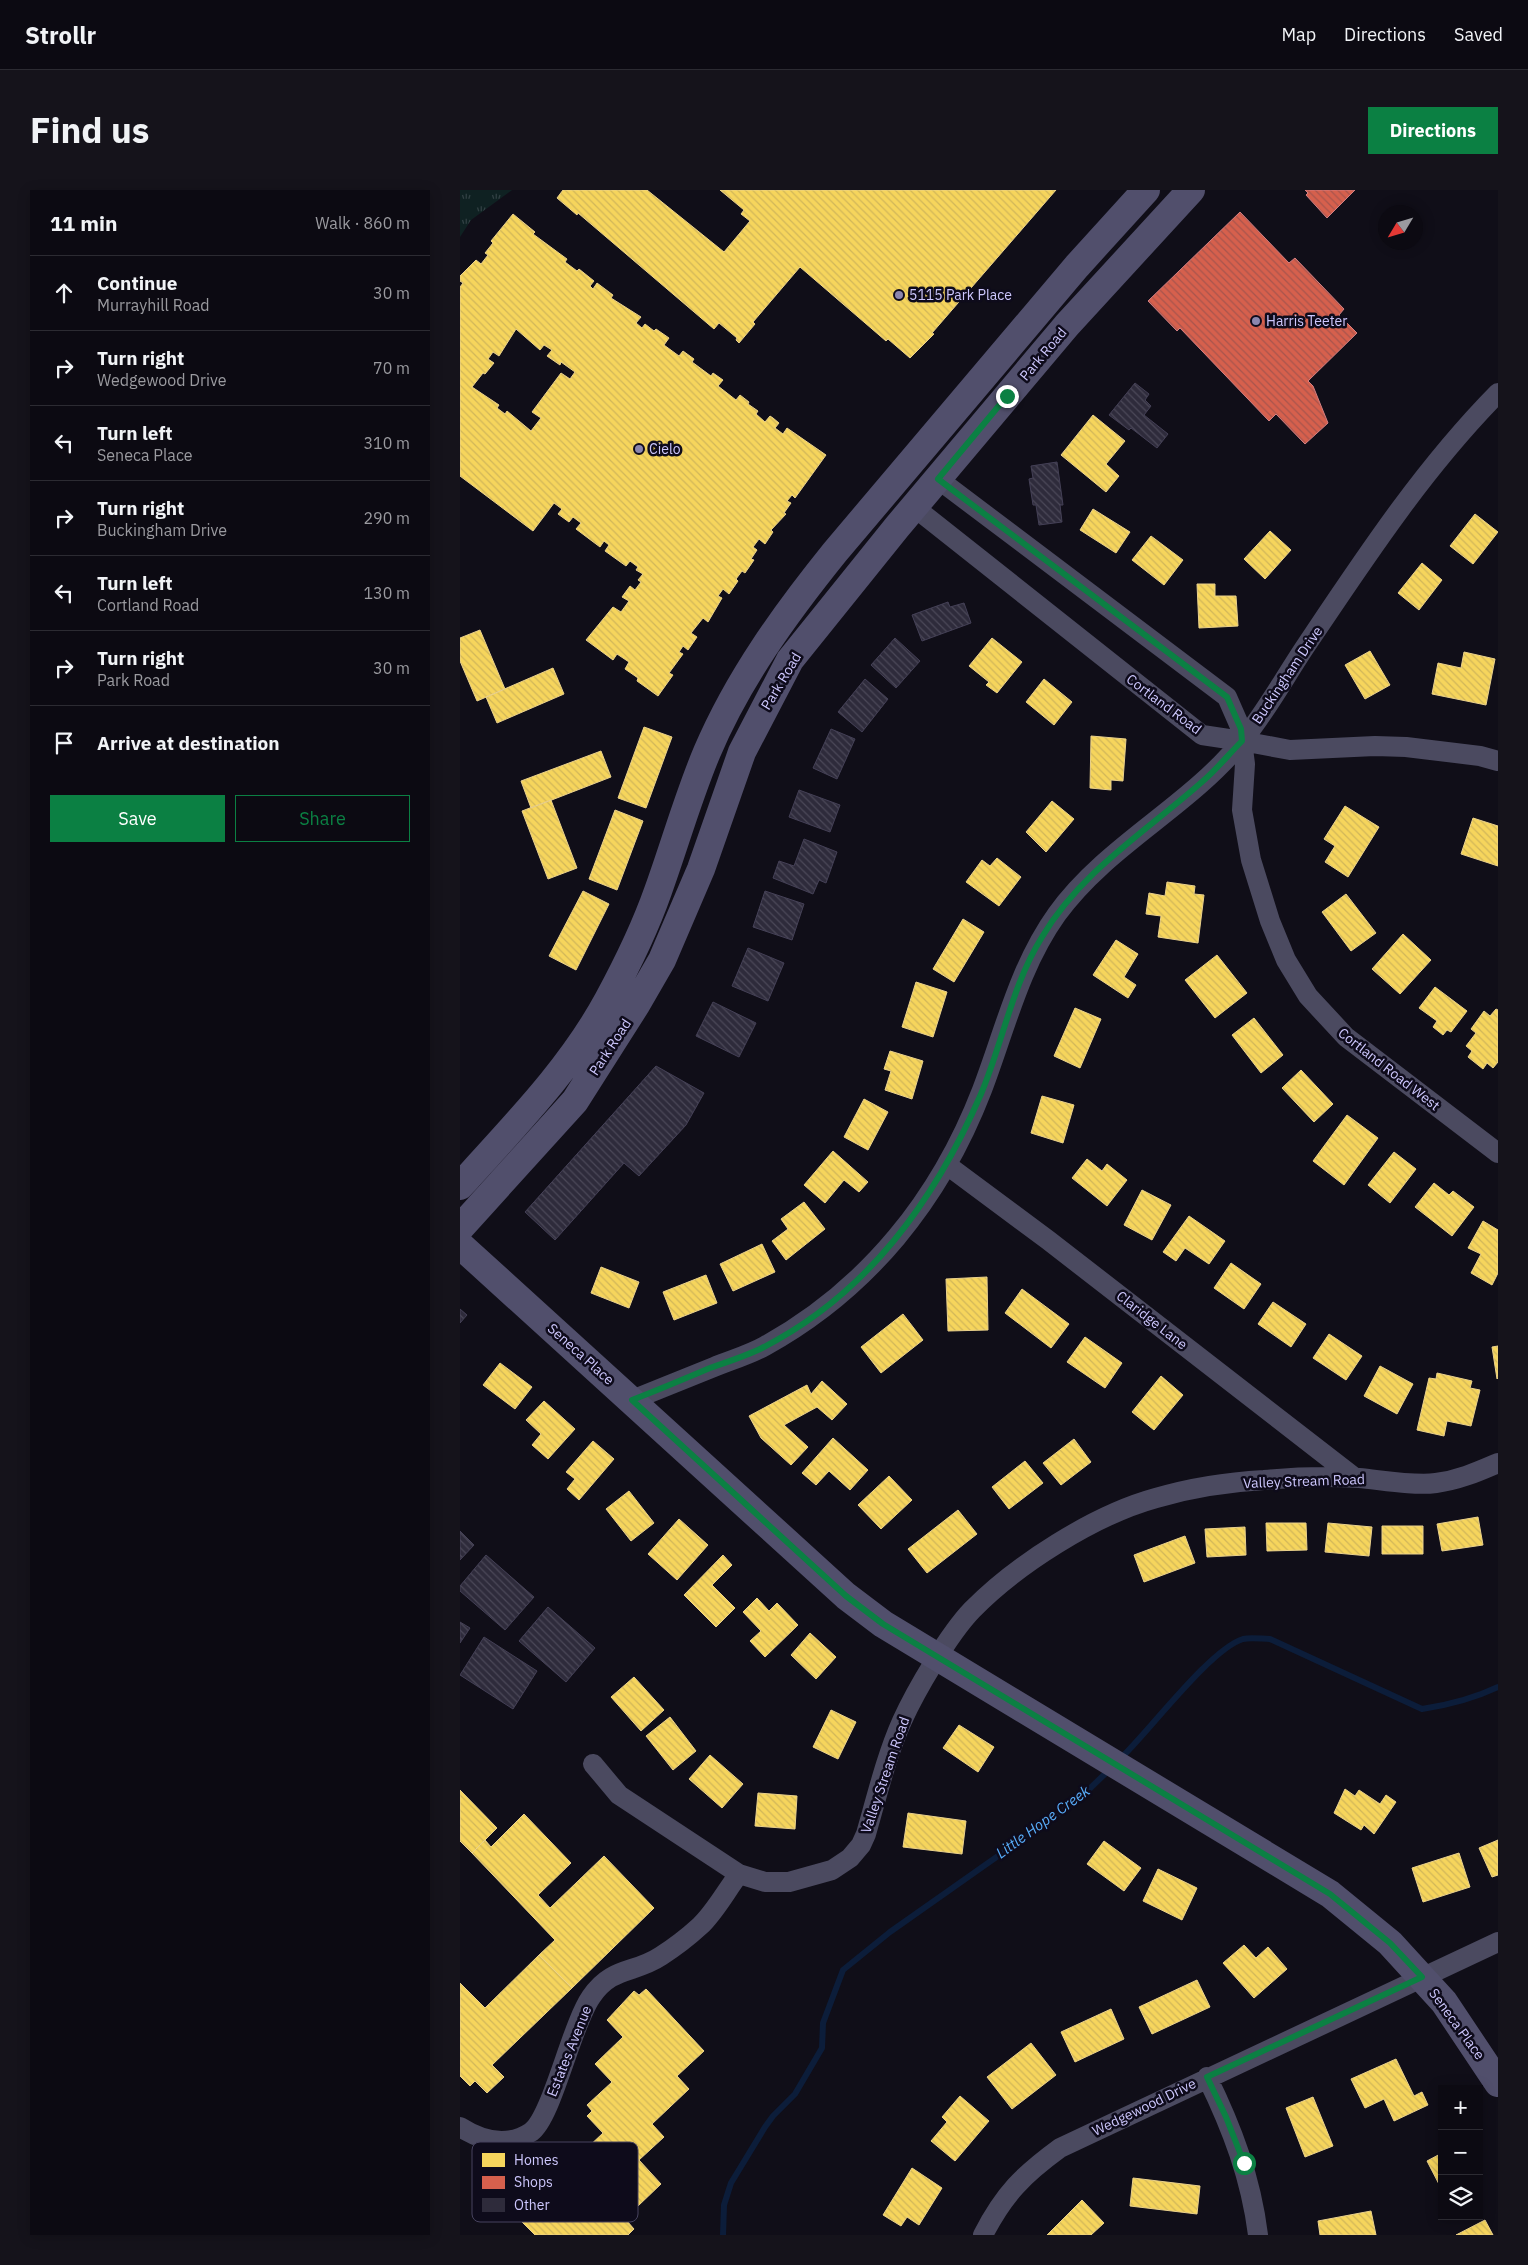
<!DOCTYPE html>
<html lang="en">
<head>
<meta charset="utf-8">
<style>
	:root { --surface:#0c0a12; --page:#15131b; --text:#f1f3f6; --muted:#9a9a9f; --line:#2c2b32; --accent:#0b8043 }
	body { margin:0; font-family:"IBM Plex Sans",sans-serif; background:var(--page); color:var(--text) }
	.controls { position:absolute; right:15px; bottom:15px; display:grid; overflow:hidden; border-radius:0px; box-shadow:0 2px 12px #0003 }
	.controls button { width:45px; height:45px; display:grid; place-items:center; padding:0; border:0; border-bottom:1px solid var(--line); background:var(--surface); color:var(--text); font:25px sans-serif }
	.compass { position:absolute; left:918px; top:15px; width:45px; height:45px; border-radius:50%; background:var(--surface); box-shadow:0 2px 12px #0003; rotate:232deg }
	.stop { position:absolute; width:15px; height:15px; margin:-11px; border:4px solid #0b8043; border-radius:50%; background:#fff }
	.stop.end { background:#0b8043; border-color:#fff; box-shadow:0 1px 5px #0008 }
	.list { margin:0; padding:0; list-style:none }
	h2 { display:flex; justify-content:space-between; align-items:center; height:65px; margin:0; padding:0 20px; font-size:21px }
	h2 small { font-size:16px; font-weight:400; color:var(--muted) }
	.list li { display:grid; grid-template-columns:32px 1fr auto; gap:15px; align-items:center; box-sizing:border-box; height:75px; padding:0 20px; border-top:1px solid var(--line) }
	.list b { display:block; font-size:19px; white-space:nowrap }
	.list p { margin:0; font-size:16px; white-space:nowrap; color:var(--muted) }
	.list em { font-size:16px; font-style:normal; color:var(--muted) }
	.actions { display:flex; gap:10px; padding:15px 20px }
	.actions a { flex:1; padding:11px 0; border:1px solid var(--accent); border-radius:0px; text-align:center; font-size:18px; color:var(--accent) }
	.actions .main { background:var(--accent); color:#fff }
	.icon { flex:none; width:28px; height:28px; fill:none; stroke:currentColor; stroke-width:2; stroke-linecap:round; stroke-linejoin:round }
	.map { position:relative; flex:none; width:1038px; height:2045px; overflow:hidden; border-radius:0px }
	header { display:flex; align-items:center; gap:30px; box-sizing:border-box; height:70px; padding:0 25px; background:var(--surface); border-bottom:1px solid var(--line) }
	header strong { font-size:24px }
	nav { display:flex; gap:28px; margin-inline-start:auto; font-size:18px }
	.intro { display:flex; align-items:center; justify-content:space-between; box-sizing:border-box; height:120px; padding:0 30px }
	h1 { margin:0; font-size:35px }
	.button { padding:12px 22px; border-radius:0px; background:var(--accent); color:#fff; font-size:18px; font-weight:700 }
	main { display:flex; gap:30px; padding:0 30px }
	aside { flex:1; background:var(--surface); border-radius:0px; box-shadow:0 2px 12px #0003 }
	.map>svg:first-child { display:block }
	.park { fill:url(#park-tufts) }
	.homes { fill:url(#homes-back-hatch); stroke:#ead18c; fill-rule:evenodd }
	.shops { fill:url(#shops-back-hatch); stroke:#d37f82 }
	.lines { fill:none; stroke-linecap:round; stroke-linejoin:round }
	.stream { stroke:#0c1d3a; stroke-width:6 }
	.building { fill:url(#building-back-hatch); stroke:#444056 }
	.street { stroke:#4b4a60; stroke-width:20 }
	.secondary { stroke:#514f6c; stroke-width:28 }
	.route { stroke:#0b8043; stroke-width:6 }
	.poi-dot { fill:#8b86ad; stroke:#0e0b1b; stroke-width:2 }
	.labels { text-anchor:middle; stroke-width:5; stroke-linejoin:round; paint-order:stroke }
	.poi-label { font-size:14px; fill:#cdc7fd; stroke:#0e0b1b; text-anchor:start }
	.street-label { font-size:14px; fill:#cdc7fd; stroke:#0e0b1b }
	.water-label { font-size:15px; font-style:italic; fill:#58adfa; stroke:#0e0b1b }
	.key { fill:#0e0b1b; stroke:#47435f; stroke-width:1 }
	.key-label { font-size:14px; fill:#cdc7fd }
</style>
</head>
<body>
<header>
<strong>Strollr</strong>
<nav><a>Map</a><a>Directions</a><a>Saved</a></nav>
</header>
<div class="intro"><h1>Find us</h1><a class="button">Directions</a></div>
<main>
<aside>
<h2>11 min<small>Walk · 860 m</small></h2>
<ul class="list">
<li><svg class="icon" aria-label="ahead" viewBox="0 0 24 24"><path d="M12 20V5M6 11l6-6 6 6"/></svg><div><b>Continue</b><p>Murrayhill Road</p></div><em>30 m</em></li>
<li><svg class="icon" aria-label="right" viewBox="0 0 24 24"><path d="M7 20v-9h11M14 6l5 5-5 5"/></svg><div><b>Turn right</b><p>Wedgewood Drive</p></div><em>70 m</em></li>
<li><svg class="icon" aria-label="left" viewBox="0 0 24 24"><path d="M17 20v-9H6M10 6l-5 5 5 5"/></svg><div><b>Turn left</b><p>Seneca Place</p></div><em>310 m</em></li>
<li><svg class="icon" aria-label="right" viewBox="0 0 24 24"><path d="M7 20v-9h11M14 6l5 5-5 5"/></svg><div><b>Turn right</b><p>Buckingham Drive</p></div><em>290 m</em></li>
<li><svg class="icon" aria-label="left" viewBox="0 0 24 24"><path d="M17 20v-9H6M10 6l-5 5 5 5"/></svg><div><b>Turn left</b><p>Cortland Road</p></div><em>130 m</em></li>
<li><svg class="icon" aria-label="right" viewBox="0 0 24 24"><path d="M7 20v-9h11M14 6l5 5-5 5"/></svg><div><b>Turn right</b><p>Park Road</p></div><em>30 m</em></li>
<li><svg class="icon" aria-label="arrive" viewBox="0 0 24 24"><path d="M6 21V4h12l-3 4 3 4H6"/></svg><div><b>Arrive at destination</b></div></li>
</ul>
<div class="actions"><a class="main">Save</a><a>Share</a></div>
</aside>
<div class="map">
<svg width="1038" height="2045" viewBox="0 0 1038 2045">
	<defs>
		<pattern id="park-tufts" width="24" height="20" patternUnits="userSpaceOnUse" patternTransform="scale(1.25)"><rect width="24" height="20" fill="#0f2122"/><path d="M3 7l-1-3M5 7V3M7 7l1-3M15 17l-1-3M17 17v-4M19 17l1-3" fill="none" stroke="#314043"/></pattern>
		<pattern id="homes-back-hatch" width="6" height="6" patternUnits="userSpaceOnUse" patternTransform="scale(1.25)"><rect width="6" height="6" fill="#f6d55c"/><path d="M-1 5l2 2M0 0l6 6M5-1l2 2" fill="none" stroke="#d1b659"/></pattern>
		<pattern id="shops-back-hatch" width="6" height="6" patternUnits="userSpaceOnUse" patternTransform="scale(1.25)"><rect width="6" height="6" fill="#d6604d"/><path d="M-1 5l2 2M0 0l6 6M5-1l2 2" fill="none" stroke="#a8554d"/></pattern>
		<pattern id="building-back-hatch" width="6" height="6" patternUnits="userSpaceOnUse" patternTransform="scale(1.25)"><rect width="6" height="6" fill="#2e2b3b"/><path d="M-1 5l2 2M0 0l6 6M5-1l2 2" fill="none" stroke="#4b4858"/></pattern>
	</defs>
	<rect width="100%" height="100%" fill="#100e18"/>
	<path class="park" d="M0,0h52l-41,30 -11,17z"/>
	<path class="homes" d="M103,0h84l77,62 26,-31 -9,-7 3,-4 -24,-20h336l-124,143 2,1 -24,24 -22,-19 -2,2 -86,-74 -47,55 2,2 -16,19 -3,-3 1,-2 -18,-15 -5,6 -136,-116 -1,2 -20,-17z
		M53,24l22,18 -2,2 34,25 -2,3 12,9 2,-2 15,12 -4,5 3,3 4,-6 16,12 -2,3 30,19 -5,6 6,5 3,-4 9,7 2,-2 13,9 -5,7 15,11 4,-5 11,8 -2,3 19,14 2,-3 10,7 -5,6 18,14 4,-5 9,7 -1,2 10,7 -2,3 9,8 5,-6 3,2 6,5 -4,5 8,6 4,-6 39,27 -31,43 -3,-3 -5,6 4,2 -7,10 2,1 -15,16 2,2 -8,12 -6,-5 -6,8 4,3 -6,9 3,1 -9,13 -3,-2 -6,8 2,2 -9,13 -6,-5 -5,7 4,2 -14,24 -5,-4 -12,15 6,4 -9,13 -5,-4 -4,6 4,2 -14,19 4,2 -15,21 -21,-15 1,-3 -13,-9 4,-7 -12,-8 -4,6 -27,-20 27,-33 8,5 8,-11 -7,-4 8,-11 5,4 6,-8 -3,-2 5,-6 -7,-4 2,-3 -8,-6 -4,5 -21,-15 4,-6 -5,-4 -4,6 -24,-18 5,-6 -8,-6 -4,5 -11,-8 4,-5 -8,-6 -21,28 -73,-55v-189l3,-4 -3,-2v-5l16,-16 5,4 7,-9 -3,-2 8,-10 -2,-2zM56,139l24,21 4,-5 8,5 -5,6 13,9 1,-3 14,10 -5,7 -9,-6 -29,39 9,6 -10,13 -24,-20 -2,3 -8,-6 2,-3 -27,-18 11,-14 2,1 9,-11 -6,-4 5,-7 6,4z
		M633,225l32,26 -19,23 13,12 -13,16 -45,-37z
		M633,319l37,23 -14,21 -36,-23z
		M1015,324l23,18 -25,32 -23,-18z
		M810,341l21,19 -26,29 -21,-20z
		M691,346l32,24 -19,25 -32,-25z
		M962,373l20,17 -23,30 -21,-17z
		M737,394h18v12h21l2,30 -39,2z
		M20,440l25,59 -28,12 -17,-40v-23z
		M532,448l30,24 -25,31 -11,-8 3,-3 -20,-16z
		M910,461l20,34 -25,14 -20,-34z
		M1004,462l31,7 -9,46 -54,-11 6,-31 23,5z
		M93,478l11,26 -67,29 -11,-26z
		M584,489l28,23 -18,23 -28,-23z
		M184,537l28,10 -26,71 -28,-10z
		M631,546l35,3 -3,42 -12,-1v10l-21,-2z
		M141,561l10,26 -80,31 -10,-27z
		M91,610l26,68 -29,11 -26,-68z
		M592,611l22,18 -28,33 -20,-20z
		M885,616l34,21 -31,50 -23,-15 10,-16 -11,-7z
		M155,620l28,11 -26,69 -28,-11z
		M1013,628l25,8v40l-37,-12z
		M537,668l24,19 -22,29 -33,-24 16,-22 8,6z
		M707,692l28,4 -1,8 10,1 -6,48 -40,-6 3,-21 -15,-2 3,-21 16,3z
		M123,701l26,13 -33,66 -27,-14z
		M886,704l30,39 -25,18 -29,-39z
		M503,729l21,13 -30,50 -21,-13z
		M943,744l28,26 -31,34 -28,-25z
		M656,750l22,14 -14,23 12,8 -8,13 -35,-23z
		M757,765l30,38 -32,25 -30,-38z
		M456,792l31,10 -14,45 -31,-10z
		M975,797l32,24 -16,21 -4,-2 -4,5 -10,-8 4,-6 -18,-13z
		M615,818l26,11 -21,49 -26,-12z
		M1036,819l2,1v52l-5,6 -6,-5 -4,6 -15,-12 4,-6 -6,-5 10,-13 -5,-4 13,-18 6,5z
		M794,828l29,37 -22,18 -29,-38z
		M430,861l33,10 -11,38 -27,-9 6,-19 -7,-2z
		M841,880l32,34 -19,18 -32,-34z
		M582,906l32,9 -11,38 -32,-10z
		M404,909l24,13 -20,38 -24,-13z
		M887,925l31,23 -34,47 -31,-24z
		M373,961l35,31 -9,10 -15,-12 -19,23 -21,-18z
		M934,962l22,17 -26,34 -22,-18z
		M627,969l15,12 5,-7 20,16 -20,26 -35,-28z
		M974,993l15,12 4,-4 21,16 -22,29 -37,-29z
		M682,1000l29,15 -19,35 -28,-15z
		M344,1012l21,27 -39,31 -14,-19 16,-12 -7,-10z
		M729,1026l36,25 -16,23 -24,-16 -9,13 -13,-9z
		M1023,1031l15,9v43l-6,12 -21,-12 10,-19 -13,-6z
		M302,1054l13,28 -42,19 -13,-27z
		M771,1073l30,21 -17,25 -30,-21z
		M141,1077l38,15 -10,26 -38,-15z
		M246,1085l11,28 -43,17 -11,-28z
		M527,1087l1,53 -40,1 -2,-52z
		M562,1099l47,35 -18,24 -46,-35z
		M813,1112l33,22 -15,23 -33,-23z
		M443,1124l20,26 -42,33 -20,-26z
		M869,1144l33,22 -16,24 -33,-22z
		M625,1147l37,26 -17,25 -38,-26z
		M1038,1156v32l-1,1 -5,-32z
		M40,1173l32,24 -17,22 -32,-24z
		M920,1176l33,18 -16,30 -33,-18z
		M977,1183l35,8 -2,7 10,2 -9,36 -24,-5 -3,15 -27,-6 12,-52 7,1z
		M701,1186l22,19 -29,35 -22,-18z
		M362,1191l25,23 -15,16 -15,-13 -33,18 24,22 -17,18 -30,-27 -12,-22 58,-31 4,9z
		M84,1211l31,28 -27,30 -16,-14 9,-11 -15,-14z
		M373,1248l35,32 -18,20 -21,-19 -13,14 -14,-12z
		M614,1249l17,23 -30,23 -18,-22z
		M133,1251l21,18 -35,41 -12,-11 8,-10 -9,-7z
		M565,1271l18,22 -34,26 -17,-22z
		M429,1286l23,24 -31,29 -23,-24z
		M169,1301l25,32 -23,18 -25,-32z
		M498,1320l19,24 -50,39 -19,-24z
		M1018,1327l5,28 -41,6 -5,-27z
		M219,1329l29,26 -31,35 -29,-26z
		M806,1333h40l1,27 -40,1z
		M868,1333l44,4 -3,29 -44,-4z
		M922,1336h41v28h-41z
		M785,1337l1,28 -39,2 -2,-28z
		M725,1346l10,27 -51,19 -10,-27z
		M263,1365l9,10 -20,20 23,23 -19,19 -32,-32z
		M297,1408l12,13 8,-8 21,22 -33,32 -15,-16 11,-10 -18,-19z
		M350,1443l26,24 -20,22 -25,-24z
		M174,1487l30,33 -23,21 -30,-34z
		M371,1520l25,12 -18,37 -25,-12z
		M210,1527l26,34 -23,19 -27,-34z
		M499,1535l35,22 -16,25 -35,-24z
		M250,1565l33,29 -21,24 -33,-29z
		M885,1599l10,7 4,-6 21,14 6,-9 10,7 -22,32 -10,-9 -3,5 -27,-17z
		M0,1600l37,38 -25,25 -12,-12z
		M298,1603l39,3 -2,33 -40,-3z
		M448,1623l58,8 -4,33 -59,-7z
		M64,1624l47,49 -33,32 12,13 54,-52 50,52 -82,80 -33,-33 16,-15 -83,-87 13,-13 6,7z
		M1038,1650v35l-6,2 -13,-29z
		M644,1651l37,27 -17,23 -37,-27z
		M999,1663l11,34 -47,15 -11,-34z
		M698,1679l39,19 -15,32 -39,-19z
		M784,1755l12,13 12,-11 19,22 -33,29 -31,-35z
		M79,1765l33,33 -80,77 12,12 -17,16 -12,-12 -5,5 -10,-10v-93l25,25z
		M737,1790l13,27 -58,27 -13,-27z
		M186,1799l58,62 -27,25 12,13 -37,35 12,13 -25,23 22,24 -23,22 -5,-6 -7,6 7,9 -6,6 7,8 -6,6h-93l-13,-13 8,-7 -6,-7 20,-19 -9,-9 11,-10 15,17 18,-17 6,7 7,-7 -8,-7 7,-7 -6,-6 18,-17 -16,-17 5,-5 -5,-6 25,-23 -17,-18 28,-27 -16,-17 27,-29 5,4z
		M651,1819l13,30 -49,23 -14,-30z
		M571,1853l25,32 -44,34 -25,-32z
		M936,1869l18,37 8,-4 6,13 -34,16 -10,-22 -19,9 -14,-29z
		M500,1906l29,25 -34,40 -24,-20 16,-19 -5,-5z
		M853,1907l20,49 -28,11 -19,-49z
		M982,1963v37l-15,-29z
		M452,1978l30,20 -23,37 -12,-8 -6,9 -18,-11z
		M673,1988l67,8 -3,28 -67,-8z
		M622,2010l22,23 -13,12h-44z
		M911,2021l5,24h-56l-2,-14z
		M1025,2030l8,15h-37z"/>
	<path class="shops" d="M845,0h50l-28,28 -21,-23 2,-2z
		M780,22l49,51 6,-5 49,51 -5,6 18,18 -49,48 5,5 15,37 -23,21 -29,-30 -7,7 -89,-93 -3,3 -29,-30z"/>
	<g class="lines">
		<path class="stream" d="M659,1570c29,-27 91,-111 124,-121 8,-2 19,0 27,0l152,70c27,-4 51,-10 76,-22
			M263,2045l1,-30 7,-22 34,-56 8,-11 22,-22 27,-46 1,-25 20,-53 47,-38 189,-133 31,-30"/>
	</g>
	<path class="building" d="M675,193l14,11 -4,6 6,6 -7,9 24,19 -11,14 -26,-20 -2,2 -20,-15z
		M597,272l6,43h-3l2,17 -23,3 -3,-20h-3l-4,-26 4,-1 -2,-12z
		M488,412l2,5 14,-4 7,20 -49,18 -10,-26z
		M435,448l25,23 -24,27 -25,-23z
		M405,489l23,20 -26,33 -24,-20z
		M371,539l24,10 -18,40 -24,-11z
		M339,600l41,15 -10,27 -41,-15z
		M344,649l33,13 -11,31 -7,-3 -6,14 -40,-16 6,-17 15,5z
		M305,701l39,13 -12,36 -39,-13z
		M288,758l36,15 -16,38 -36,-15z
		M253,812l43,21 -17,34 -43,-21z
		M196,876l48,27 -18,32 -47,51 -15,-13 -69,77 -30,-28z
		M0,1119l7,6 -7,8z
		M0,1341l14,14 -14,15z
		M26,1365l48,42 -29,33 -45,-39v-5z
		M88,1417l47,41 -29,34 -47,-41z
		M0,1432l10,6 -10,15z
		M24,1447l53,34 -24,38 -53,-34z"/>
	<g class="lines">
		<path class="street" d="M454,317l288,228 40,6 -1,-12 -14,-32 -289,-218
			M1038,571l-18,-5 -74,-9 -31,-1 -85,4 -48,-9 3,23 -3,46 9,50 19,61 16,39 22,36 38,41 152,116
			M487,975l101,75 307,238
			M172,1210c27,-11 55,-22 82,-33 17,-7 35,-12 51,-21 103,-57 175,-147 217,-256 23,-60 37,-123 75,-176 50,-69 132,-107 185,-173 24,-29 44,-66 65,-97 59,-88 117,-176 191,-251
			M133,1574l26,31 120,79 26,8h24l43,-12 18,-12 11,-13 5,-11c11,-38 20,-77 36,-113 14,-31 47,-87 70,-111 44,-45 122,-95 184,-112 34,-10 73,-16 108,-18 31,-3 64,-4 95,-2 22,2 55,8 77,5 23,-3 41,-11 62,-20
			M747,1887c25,51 44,101 51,158
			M0,1937c22,14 47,21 71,5 21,-15 40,-106 60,-135 21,-31 43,-23 70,-41 14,-9 27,-19 39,-30 15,-14 26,-35 39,-52
			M523,2045c21,-41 40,-60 77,-87l438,-206"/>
		<path class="secondary" d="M0,996c53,-59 110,-116 148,-186 19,-35 37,-72 50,-109 17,-47 30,-94 49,-139 31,-73 78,-138 128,-200l242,-286 69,-76
			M0,1038l115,-127 61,-96 26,-45 39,-91 41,-117 48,-92 107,-133 170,-202 124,-135
			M0,1055l386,351 37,28 447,270 60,49 54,59 54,81"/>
	</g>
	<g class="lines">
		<path class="route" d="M547,206l-69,83 289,218 14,32 1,12c-13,13 -25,28 -39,40 -56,50 -122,90 -161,156 -30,48 -39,105 -61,157 -46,106 -113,200 -219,254 -16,8 -35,14 -52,20 -26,11 -52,22 -78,32l214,196 37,28 447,270 60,49 32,34 -215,100 19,40 18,46"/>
	</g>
	<g class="poi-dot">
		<circle cx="439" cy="105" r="5"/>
		<circle cx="796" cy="131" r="5"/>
		<circle cx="179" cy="259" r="5"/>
	</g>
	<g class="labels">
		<g class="poi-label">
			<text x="449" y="110">5115 Park Place</text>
			<text x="806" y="136">Harris Teeter</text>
			<text x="189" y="264">Cielo</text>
		</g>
		<g class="street-label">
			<text transform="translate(583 164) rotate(-50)" y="5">Park Road</text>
			<text transform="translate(827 485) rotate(-56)" y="5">Buckingham Drive</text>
			<text transform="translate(321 491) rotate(-59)" y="5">Park Road</text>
			<text transform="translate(704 514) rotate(37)" y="5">Cortland Road</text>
			<text transform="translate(150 857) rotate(-57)" y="5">Park Road</text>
			<text transform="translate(929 879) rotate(38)" y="5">Cortland Road West</text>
			<text transform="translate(692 1130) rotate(38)" y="5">Claridge Lane</text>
			<text transform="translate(121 1164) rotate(42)" y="5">Seneca Place</text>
			<text transform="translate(844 1291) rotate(-2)" y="5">Valley Stream Road</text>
			<text transform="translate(425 1585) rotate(-71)" y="5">Valley Stream Road</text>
			<text transform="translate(997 1834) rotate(54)" y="5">Seneca Place</text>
			<text transform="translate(109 1861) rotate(-68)" y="5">Estates Avenue</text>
			<text transform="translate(684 1917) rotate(-26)" y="5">Wedgewood Drive</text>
		</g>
		<g class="water-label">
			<text transform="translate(583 1632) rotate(-36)" y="5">Little Hope Creek</text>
		</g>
	</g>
	<rect x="12" y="1952" width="166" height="80" rx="8" class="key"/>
	<rect x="22" y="1963" width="23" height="14" fill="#f6d55c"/>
	<rect x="22" y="1986" width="23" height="13" fill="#d6604d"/>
	<rect x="22" y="2008" width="23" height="14" fill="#2e2b3b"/>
	<g class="key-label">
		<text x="54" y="1975">Homes</text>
		<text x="54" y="1997">Shops</text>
		<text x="54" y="2020">Other</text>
	</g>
</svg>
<div class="controls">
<button>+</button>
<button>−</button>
<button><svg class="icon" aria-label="layers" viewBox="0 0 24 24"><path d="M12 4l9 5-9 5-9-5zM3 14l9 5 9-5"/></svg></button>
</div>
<svg class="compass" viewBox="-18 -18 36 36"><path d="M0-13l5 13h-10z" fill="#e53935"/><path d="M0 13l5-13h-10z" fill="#9a9a9f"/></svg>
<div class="stop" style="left:784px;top:1973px"></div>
<div class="stop end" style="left:547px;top:206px"></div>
</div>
</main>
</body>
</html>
